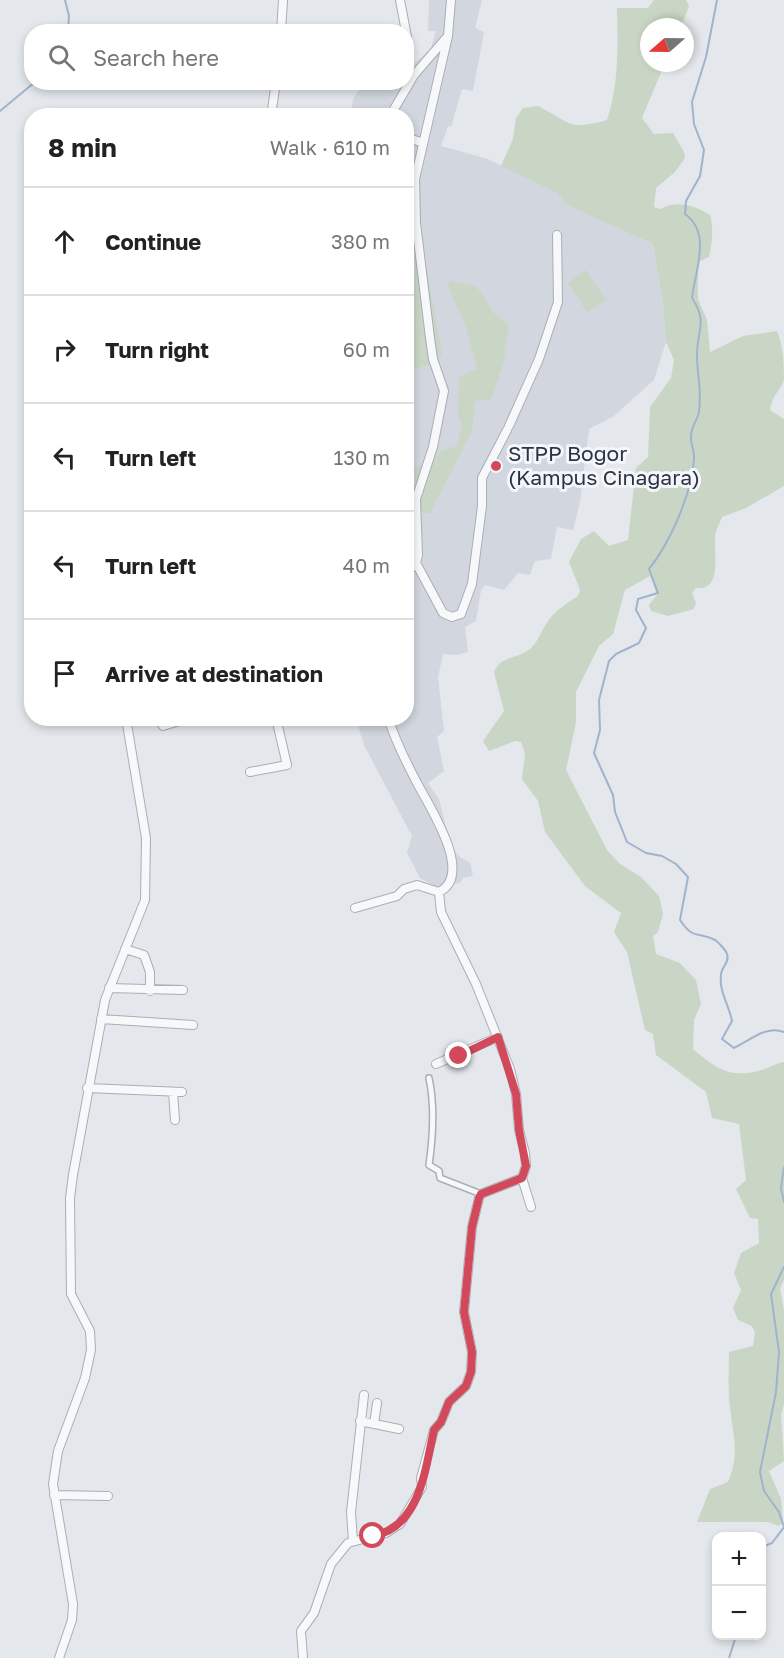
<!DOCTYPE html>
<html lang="en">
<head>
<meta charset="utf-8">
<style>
	:root { --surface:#fff; --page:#f6f6f6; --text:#222; --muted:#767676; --line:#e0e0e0 }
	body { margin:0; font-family:"Golos Text",sans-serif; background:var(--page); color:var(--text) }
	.controls { position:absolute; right:18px; bottom:18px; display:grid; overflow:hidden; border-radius:12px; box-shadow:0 3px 9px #0003 }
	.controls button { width:54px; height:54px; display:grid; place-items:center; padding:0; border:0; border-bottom:2px solid var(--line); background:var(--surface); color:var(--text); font:30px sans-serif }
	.compass { position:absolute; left:640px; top:18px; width:54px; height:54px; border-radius:50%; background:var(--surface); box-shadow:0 3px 9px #0003; rotate:250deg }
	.stop { position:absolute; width:18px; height:18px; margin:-14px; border:4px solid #d1495b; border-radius:50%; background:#fff }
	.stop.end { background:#d1495b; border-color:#fff; box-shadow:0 2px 6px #0008 }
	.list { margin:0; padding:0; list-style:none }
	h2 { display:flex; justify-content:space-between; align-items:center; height:78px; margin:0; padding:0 24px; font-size:26px }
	h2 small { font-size:20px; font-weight:400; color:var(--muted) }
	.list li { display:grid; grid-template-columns:39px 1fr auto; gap:18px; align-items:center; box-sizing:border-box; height:108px; padding:0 24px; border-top:2px solid var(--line) }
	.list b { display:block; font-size:22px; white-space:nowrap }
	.list em { font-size:20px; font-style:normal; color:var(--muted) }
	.icon { flex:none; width:33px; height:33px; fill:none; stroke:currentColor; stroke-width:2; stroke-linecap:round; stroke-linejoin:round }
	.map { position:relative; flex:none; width:784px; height:1658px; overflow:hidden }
	.search { position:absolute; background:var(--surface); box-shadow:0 3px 9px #0003; left:24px; top:24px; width:390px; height:66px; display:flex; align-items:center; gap:15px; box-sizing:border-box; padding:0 21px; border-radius:24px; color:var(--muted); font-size:22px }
	.panel { position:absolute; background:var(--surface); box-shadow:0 3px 9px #0003; left:24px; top:108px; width:390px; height:618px; border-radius:24px }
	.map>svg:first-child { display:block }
	.built { fill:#d2d6de }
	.green { fill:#c9d6c5 }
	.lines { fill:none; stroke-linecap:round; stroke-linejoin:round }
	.stream { stroke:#9fb4cc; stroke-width:2 }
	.pedestrian-casing { stroke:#a9aeb7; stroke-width:8 }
	.minor-casing { stroke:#a9aeb7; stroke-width:10 }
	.pedestrian { stroke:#f7f8fa; stroke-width:5 }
	.minor { stroke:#f7f8fa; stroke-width:8 }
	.route { stroke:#d1495b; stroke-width:8 }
	.poi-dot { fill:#d1495b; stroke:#f4f6f9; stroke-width:2 }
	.labels { text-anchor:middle; stroke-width:6; stroke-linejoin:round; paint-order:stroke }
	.poi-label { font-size:21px; fill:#2b3445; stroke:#f4f6f9; text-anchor:start }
</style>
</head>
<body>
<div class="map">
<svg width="784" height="1658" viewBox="0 0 784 1658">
	<rect width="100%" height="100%" fill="#e4e7ec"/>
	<path class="built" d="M429,0h53l-7,28 9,4 -11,59 -11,-2 -11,38 -3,-1 -7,20 47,13 69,34 11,12 85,39 10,61 3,37 -12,38 -40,36 -25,13 -9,73 -7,28 -16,-3 -6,32 -16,2 -5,14 -12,-2 -14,17 -19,-5 -4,5 -5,31 -11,6 3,25 -11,3 -14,-1 -5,23 6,54 -7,6 7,34 -16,12 11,16 12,48 8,9 11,7 3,13 -10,2 -3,5 -25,3 -15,-8 -13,-25 5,-17 -48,-91 -8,-26 50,-1v-602h-55l2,-17 10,-15 43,-2 1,-18 6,1 18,-17 5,-17h-8z"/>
	<path class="green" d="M654,0h32l3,6 -8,21h-32v36h16l-23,55 12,16 19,-1 11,19 1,6 -10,14 -19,16 -2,19 6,2c18,-9 33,-4 50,6 4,13 2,29 -1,42l-11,5v37l9,21 3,32 33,-16 34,-5c6,13 7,33 7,48 -3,11 -12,16 -14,31l14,9v67l-38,22 -24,9c-3,7 -7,15 -7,22 -1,15 7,53 -19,49l-4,5 4,10 -2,6 -26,7 -17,-5 -2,-6 8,-10 -7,-19 -25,14 -12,44 -14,12 -23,46v30l-10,48 41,80 13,14 21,13 18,19 4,18 -5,18 -5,4 3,18 24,9 16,17 5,24 -7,16 -1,29c23,20 37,30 69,21 7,-2 14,-7 22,-8v218l-4,8 4,23v93l-3,11 3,46 -15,10 12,28 2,23 -4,4 -11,-4h-71l13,-33 18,-7c14,-32 2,-55 1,-88 -1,-14 0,-28 0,-42l24,-6 2,-13 -3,-7 -14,-6 -5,-12 8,-18 -7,-17 7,-20 18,-10 -1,-24 -8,-1 -14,-29 10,-9 -7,-56 -27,-6 -6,-26 -50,-37 -3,-21 -8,-4 -18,-78 -13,-20 7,-19 -36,-27 -40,-54 -7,-31 -16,-22 3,-25 -4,-12 -6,-1 -26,10 -6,-10 21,-30 -10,-39c7,-18 25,-12 37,-24 7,-7 10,-16 15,-24 7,-12 21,-21 32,-28l2,-6 -11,-28 12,-23 13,-8 15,15 19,-6 8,-72 12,-11 2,-50 21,-29 3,-18 -8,-18 -3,-37 -10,-61 -86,-39 -10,-12 -56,-27 12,-27 3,-21 7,-10 15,-2c33,17 30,25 69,14 12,-35 11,-75 10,-112h31z
		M406,216l10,14 10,35 16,88 -6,10 -29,8z
		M586,270l20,30 -19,12 -19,-29z
		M449,280l28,7 17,26 15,13 -5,23 2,6 -15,45 -16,1 -3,30 -42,82h-7l-16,-27v-10l4,-6 22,-9 8,-10 16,-5 5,-21 -4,-11 1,-37 18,-8 -10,-39 -19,-45z"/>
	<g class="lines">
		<path class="stream" d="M65,0l4,16 -1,16
			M717,0l-11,57 -14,45 2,22 10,26 -4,26 -14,25 -1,13c27,19 10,57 7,84 16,24 5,32 5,57 0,18 5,38 2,56 -1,9 -8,15 -8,25 -1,8 4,15 3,23 -2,34 -24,84 -45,110l9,24 -20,6 -2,11 10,18 -7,15 -23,11 -7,7 -10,39 1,30 -6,23 19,42 2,17 12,30 19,11 16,3 14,8 12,13 -8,43c14,21 18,11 35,20 3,2 11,10 12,14 3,9 -6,13 -6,21 -2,17 8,30 11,46l-10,18 12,9c17,-8 32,-23 50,-16
			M0,111l35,-29
			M784,1167l-3,21 3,14
			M762,1547l10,-4 12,-16 -5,-15 -15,-21 -4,-19 16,-80 3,-40 -8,-58 13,-27
			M729,1658l7,-22"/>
		<defs>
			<path id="pedestrian" d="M429,1078c6,28 4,59 0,87l10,6 1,7 41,16"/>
			<path id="minor" d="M400,0l7,37 -1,33
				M281,32l2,-32
				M271,116l5,-34
				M390,116l24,-41 33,-38
				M406,137l17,6
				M509,426l30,-67 19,-57 -1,-67
				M416,563l27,50 9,4 9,-3 11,-30 10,-78v-28l25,-48
				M406,574l10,-11 2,-8 -2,-56 17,-52 11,-56 -11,-32 -3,-21 -14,-115 -1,-44 33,-143 3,-36
				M158,718l5,8 26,-8
				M250,772l37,-7 -11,-47
				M355,908l42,-12 7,-7 13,-4 22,7
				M125,949l19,6 6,17v19
				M109,988l74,2
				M101,1019l92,6
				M436,1064l62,-27
				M87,1088l95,4
				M173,1092l2,28
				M522,1178l9,29
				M360,1421l39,8
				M374,1424l3,-21
				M54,1495l54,1
				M353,1541l-2,-29 13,-117
				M59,1658l13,-38 1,-16 -20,-120 5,-33 27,-73 6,-28 -1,-19 -19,-37 -1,-96 3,-23 32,-175 40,-100 1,-62 -20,-120
				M303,1658l-2,-27 13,-18 17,-49 17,-21 38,-10 14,-9 22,-37 -1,-9 13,-48 7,-8 8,-20 17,-16 5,-14 1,-20 -8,-40 8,-85 7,-29 2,-4 41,-16 4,-12 -1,-13 -6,-23 -3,-36 -6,-25 -34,-85 -35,-72 -2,-20c37,-18 -13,-90 -24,-113 -10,-19 -20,-40 -27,-61"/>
		</defs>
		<use href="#pedestrian" class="pedestrian-casing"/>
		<use href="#minor" class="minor-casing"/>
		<use href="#pedestrian" class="pedestrian"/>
		<use href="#minor" class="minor"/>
	</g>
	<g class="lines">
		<path class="route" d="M373,1536c47,-9 52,-66 61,-106l7,-8 8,-20 17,-16 5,-14 1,-20 -8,-40 8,-85 7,-29 2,-4 41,-16 4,-12 -7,-36 -3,-36 -18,-57 -39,19"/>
	</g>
	<circle class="poi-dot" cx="496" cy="466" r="6"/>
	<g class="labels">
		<g class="poi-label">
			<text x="508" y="461">STPP Bogor<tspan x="508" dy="24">(Kampus Cinagara)</tspan></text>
		</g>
	</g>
</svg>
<div class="controls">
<button>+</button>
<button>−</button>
</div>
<svg class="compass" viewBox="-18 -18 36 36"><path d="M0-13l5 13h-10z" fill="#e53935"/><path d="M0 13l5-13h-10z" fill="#767676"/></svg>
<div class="stop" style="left:373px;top:1536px"></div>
<div class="stop end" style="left:459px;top:1056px"></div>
<div class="search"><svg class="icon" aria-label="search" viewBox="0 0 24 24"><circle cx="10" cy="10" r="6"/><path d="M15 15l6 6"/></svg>Search here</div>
<section class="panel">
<h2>8 min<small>Walk · 610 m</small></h2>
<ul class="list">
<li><svg class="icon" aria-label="ahead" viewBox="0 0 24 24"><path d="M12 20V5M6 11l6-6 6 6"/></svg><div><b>Continue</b></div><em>380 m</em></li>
<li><svg class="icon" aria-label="right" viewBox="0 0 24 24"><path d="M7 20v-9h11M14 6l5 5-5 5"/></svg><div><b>Turn right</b></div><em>60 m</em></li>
<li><svg class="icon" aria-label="left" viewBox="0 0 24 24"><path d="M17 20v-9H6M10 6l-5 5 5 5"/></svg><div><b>Turn left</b></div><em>130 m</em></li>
<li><svg class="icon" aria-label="left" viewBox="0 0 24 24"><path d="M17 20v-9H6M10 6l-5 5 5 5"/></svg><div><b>Turn left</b></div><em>40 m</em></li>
<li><svg class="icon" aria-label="arrive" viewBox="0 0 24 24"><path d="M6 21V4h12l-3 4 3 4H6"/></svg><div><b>Arrive at destination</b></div></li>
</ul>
</section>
</div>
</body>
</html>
